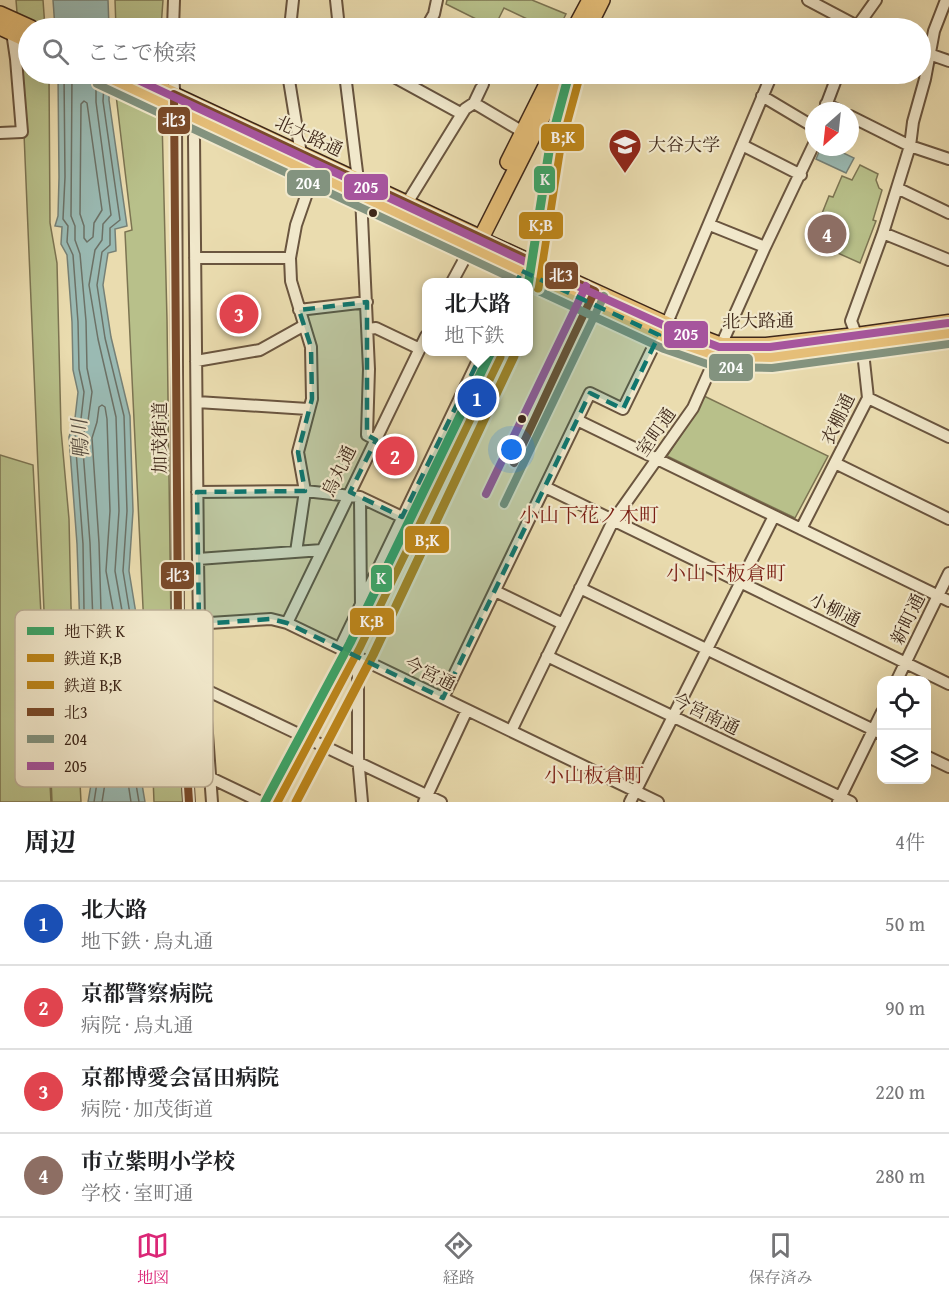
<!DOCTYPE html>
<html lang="ja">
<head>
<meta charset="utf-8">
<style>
	:root { --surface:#fff; --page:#f6f6f6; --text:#202124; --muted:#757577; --line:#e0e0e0; --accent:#db2777 }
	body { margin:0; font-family:"Gentium Book Plus","Noto Serif JP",serif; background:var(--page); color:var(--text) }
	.controls { position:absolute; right:18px; bottom:18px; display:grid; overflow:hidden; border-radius:12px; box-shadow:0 6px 24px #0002 }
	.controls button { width:54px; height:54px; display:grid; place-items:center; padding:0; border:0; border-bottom:2px solid var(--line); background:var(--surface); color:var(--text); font:30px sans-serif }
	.compass { position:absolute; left:805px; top:102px; width:54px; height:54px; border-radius:50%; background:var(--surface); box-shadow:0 6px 24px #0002; rotate:207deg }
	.you { position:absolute; left:512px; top:450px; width:21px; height:21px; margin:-15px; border:4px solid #fff; border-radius:50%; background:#1a73e8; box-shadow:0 0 0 9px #1a73e833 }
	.badge { display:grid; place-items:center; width:39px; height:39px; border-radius:50%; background:var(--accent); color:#fff; font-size:20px; font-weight:700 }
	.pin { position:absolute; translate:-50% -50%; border:3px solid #fff; box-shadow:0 2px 6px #0006 }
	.popup { position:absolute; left:422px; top:278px; width:111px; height:78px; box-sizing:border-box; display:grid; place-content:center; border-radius:12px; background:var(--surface); filter:drop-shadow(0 2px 4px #0005); font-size:20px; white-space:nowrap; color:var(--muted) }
	.popup b { font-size:22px; color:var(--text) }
	.popup::after { content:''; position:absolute; left:50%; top:100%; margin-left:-12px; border:12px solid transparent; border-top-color:var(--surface) }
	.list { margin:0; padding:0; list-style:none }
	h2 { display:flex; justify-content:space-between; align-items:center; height:78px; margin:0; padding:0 24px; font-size:26px }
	h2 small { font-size:20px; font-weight:400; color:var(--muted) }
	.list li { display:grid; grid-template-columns:39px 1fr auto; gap:18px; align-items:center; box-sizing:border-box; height:84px; padding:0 24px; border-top:2px solid var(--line) }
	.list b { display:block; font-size:22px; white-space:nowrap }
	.list p { margin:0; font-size:20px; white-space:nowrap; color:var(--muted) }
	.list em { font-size:20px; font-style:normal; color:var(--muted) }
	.icon { flex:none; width:33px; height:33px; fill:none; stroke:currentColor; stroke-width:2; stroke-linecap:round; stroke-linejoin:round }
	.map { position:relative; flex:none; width:949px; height:802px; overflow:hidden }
	.search { position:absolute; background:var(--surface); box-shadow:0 6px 24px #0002; left:18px; right:18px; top:18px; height:66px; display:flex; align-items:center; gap:15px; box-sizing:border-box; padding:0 21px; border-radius:33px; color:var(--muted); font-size:22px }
	.sheet { height:414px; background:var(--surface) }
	nav { display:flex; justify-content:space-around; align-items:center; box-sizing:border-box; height:84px; border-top:2px solid var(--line); background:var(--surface); font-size:16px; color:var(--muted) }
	nav a { display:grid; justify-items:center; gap:3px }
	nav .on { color:var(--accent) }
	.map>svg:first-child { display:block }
	.green { fill:#b8c08a; stroke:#7c7452; stroke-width:1.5 }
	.water { fill:#9abab3; stroke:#768076; stroke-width:1.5 }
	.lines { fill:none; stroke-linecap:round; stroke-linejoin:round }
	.shore { stroke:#6c7166; stroke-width:1.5 }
	.minor-casing { stroke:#6a553f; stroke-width:14 }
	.major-casing { stroke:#3f281a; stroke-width:15 }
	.highway-casing { stroke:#3f281a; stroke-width:18 }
	.minor { stroke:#f1e8cb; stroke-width:10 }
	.major { stroke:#e5be78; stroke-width:12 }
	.highway { stroke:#e5be78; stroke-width:15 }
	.bus-1-casing { stroke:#f1e8cb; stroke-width:12 }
	.bus-2-casing { stroke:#f1e8cb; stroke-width:12 }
	.bus-3-casing { stroke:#f1e8cb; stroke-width:12 }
	.bus-1 { stroke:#7a4b2a; stroke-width:8 }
	.bus-2 { stroke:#83937f; stroke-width:8 }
	.bus-3 { stroke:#a6559d; stroke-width:8 }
	.rail-1-casing { stroke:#f1e8cb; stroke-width:14 }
	.rail-2-casing { stroke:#f1e8cb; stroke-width:14 }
	.rail-1 { stroke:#bd861a; stroke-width:9 }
	.rail-2 { stroke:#bd861a; stroke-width:9 }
	.metro-1-casing { stroke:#f1e8cb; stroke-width:14 }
	.metro-1 { stroke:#3ca568; stroke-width:9 }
	.marked { fill:#0f766e; fill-opacity:0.2; stroke:#0f766e; stroke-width:4.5; stroke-dasharray:12 8; stroke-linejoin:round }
	.bus-dot { fill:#3f281a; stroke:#f1e8cb; stroke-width:2 }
	.labels { text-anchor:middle; stroke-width:4.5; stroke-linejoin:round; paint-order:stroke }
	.street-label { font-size:18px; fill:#3f281a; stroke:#f1e8cb }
	.poi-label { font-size:18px; fill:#3f281a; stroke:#f1e8cb; text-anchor:start }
	.water-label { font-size:20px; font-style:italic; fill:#564c40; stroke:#f1e8cb }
	.neighbourhood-label { font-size:20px; fill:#7a1f14; stroke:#f1e8cb }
	.key { fill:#f1e8cb; stroke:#bcae96; stroke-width:1.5 }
	.key-label { font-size:16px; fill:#3f281a }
	.line-badge { stroke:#f1e8cb; stroke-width:2 }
	.badge-label { font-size:16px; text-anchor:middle; font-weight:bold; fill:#fff }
</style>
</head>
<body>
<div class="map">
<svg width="949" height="802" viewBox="0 0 949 802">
	<rect width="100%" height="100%" fill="#eadcaf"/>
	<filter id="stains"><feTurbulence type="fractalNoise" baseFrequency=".00333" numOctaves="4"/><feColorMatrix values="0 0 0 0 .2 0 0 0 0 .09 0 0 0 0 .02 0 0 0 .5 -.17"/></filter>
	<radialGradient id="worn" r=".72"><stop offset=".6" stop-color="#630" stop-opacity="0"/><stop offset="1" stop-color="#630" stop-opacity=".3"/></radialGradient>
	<path class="green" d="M16,0h27l2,28h-17v46h21l1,149 7,40 4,167 8,89 2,87 10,196h-29l-31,-740z
		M115,0h48l-2,28h-45z
		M447,0h85l34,14 -7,14h-13l-42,-20 -10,20 -48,-24z
		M116,74h14l1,28 31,17 5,201 4,307 12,175h-29l-5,-125 -5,-49 -19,-396 7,-2 -16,-135z
		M860,165l18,9 -2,6 3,8 3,2 -9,30 3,1 -16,42 -49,-22 18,-45 4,1 9,-21 10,4z
		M704,396l124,60 -33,62 -128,-62 30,-45z
		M0,455l33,10 18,337h-51z"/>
	<path class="water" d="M53,0h55l1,28h-54z
		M58,74h52l-1,26 18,126 -12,3 1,22 -8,2 -5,32 8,52 19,79 3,95 -4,60 11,67 -6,98 11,66h-57l5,-29 -8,3 -1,-6 7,-2 6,-57 -4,-44 -12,-10 -4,-113 -8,-107 6,-19 3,-26 -5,-22 -1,-48 -5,-67 -6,-11 1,-17 -7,-1 3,-10 1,-39z
		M821,147h10l23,11 -8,15 -30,-14z"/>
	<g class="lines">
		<path class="shore" d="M64,74l1,103 -2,42 5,7 -1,16 6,13 5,67 1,47 5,23 -3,27 -6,18 8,107 1,66 2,43 13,13 4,44 -6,59 1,7 -4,26
			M72,74l-1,142 4,10v14l5,14 6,67 1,47 5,24 -4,29 -6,16 8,106 4,106 12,15 5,46 -6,58 1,9 -4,25
			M96,81v21l15,113 -8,9 -1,16 -7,10 -6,35 9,54 18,78 3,94 -4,60 12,68 -6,97 10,66
			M104,85l-1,16 17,119 -10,8v17l-8,7 -5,33 8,53 19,78 3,95 -4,60 11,68 -6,97 11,66
			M84,101l3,2 15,107 -8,13 -1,14 -6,5 -3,-4v-12l-4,-12 1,-110z
			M102,405l3,2 2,12 3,92 -4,60 11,60v23l-3,2 -12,-11 -3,-102 -7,-105 5,-16 2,-15z"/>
		<defs>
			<path id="minor" d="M336,0l3,28
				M808,0l49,26
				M173,28l1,-28
				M290,28l3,-28
				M426,28l8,-14 3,-14
				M791,28v-1
				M856,28l20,-28
				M929,54l20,7
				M173,74l3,44 2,507 11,177
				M288,74l13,80
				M345,74l13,106
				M389,74l73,40
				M478,74l5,10 -9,19 54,32
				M762,96l52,31
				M826,104l14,7
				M824,111l14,-37
				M850,116l60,30 39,13
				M201,120l-7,17 4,422 1,65 13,178
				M0,133l22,-1 -6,-73 -4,-27
				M742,145l59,30
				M314,173l-18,52 -6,33 1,23 20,66 1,52 -14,53 7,39 55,6 1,108
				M897,188l52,25
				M361,196l8,173 -2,66 9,5
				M407,203l58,-94 9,-6
				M710,225l55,22
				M883,233l66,27
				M195,258h95
				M452,282l13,-24 2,-12
				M516,282l6,-11
				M299,310l68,-8
				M667,323l105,-249
				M368,329l8,-1 44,21
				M196,361l64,-11 43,-24
				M868,398l81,39
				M197,402l111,7
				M577,420l372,181
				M835,463l114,56
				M545,487l404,197
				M197,492l108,-1 -9,61
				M360,497l42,20
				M801,529l67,-131 -5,-46 -12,-31 32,-88 27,-87 3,-24 12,-43 9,-48 12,-31
				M198,559l124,-9
				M580,588l302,146
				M495,591l68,33
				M287,623l139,-287
				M178,625l93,-6 16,4 371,179
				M340,648l142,-296
				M547,656l304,146
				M358,658v99l4,45
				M897,680l52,-107
				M204,689l237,113
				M443,698l147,-305 33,16 36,-74
				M511,731l102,-210 80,-113 72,-161 49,-103
				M926,756l23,11
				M211,778l50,24
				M424,802l43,-92
				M630,802l144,-286
				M838,802l44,-90"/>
			<path id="major" d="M481,238l186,85 55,21h44l90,-10 93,-13
				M475,250l193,89 49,18 54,1 178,-25"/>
			<path id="highway" d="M0,14l31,14
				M0,27l28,13
				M575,28l15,-28
				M588,28l14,-28
				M101,74l374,176 89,-176
				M129,74l352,164
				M508,162l44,-88"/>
		</defs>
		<use href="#minor" class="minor-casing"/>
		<use href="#major" class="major-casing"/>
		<use href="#highway" class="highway-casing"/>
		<use href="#minor" class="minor"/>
		<use href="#major" class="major"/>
		<use href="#highway" class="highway"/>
		<defs>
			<path id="bus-1" d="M189,802l-11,-177 -4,-531 421,197c-28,57 -54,115 -81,172"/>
			<path id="bus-2" d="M97,84l423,198
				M528,286l136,63 52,18 56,1 177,-24
				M504,504l100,-208"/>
			<path id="bus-3" d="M125,74l450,211 97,44 47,18h51l178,-24
				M486,494l100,-208"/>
		</defs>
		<use href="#bus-1" class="bus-1-casing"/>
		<use href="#bus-2" class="bus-2-casing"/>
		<use href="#bus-3" class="bus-3-casing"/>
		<use href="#bus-1" class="bus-1"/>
		<use href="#bus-2" class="bus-2"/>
		<use href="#bus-3" class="bus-3"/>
		<defs>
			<path id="rail-1" d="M538,288l22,-141 19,-70
				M296,802l77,-147 141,-299"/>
			<path id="rail-2" d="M530,286l4,-12 19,-127 19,-70
				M277,802l82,-154 141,-291"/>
		</defs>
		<use href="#rail-1" class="rail-1-casing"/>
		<use href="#rail-2" class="rail-2-casing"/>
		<use href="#rail-1" class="rail-1"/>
		<use href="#rail-2" class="rail-2"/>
		<defs>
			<path id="metro-1" d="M528,286l22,-141 19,-71
				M265,802l85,-159 141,-291"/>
		</defs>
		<use href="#metro-1" class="metro-1-casing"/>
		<use href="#metro-1" class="metro-1"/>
	</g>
	<path class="marked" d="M522,271l137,64 -36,74 -33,-16 -147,305 -156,-75 -16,-4 -72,5 -2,-132 108,-1 -7,-39 14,-53 -1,-52 -12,-37 68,-8v133l9,5 -26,52 52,25z"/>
	<defs>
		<symbol id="university-pin" viewBox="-11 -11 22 30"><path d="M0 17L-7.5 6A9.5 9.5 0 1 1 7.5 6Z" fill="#8f2418" stroke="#f1e8cb"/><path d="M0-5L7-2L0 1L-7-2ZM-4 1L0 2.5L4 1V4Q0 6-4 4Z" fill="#fff"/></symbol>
	</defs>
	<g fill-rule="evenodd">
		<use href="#university-pin" x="606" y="126" width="38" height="52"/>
	</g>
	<g class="bus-dot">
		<circle cx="373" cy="213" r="5"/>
		<circle cx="522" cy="419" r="5"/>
	</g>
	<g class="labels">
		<g class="street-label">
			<text transform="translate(309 136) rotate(25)" y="6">北大路通</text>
			<text transform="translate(758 321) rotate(-1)" y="6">北大路通</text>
			<text transform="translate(838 419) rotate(-65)" y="6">衣棚通</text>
			<text transform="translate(656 432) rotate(-55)" y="6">室町通</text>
			<text transform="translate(160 438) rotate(-90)" y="6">加茂街道</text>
			<text transform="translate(339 471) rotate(-64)" y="6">烏丸通</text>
			<text transform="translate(835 610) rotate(26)" y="6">小柳通</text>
			<text transform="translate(908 619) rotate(-64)" y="6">新町通</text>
			<text transform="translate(430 674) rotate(26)" y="6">今宮通</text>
			<text transform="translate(706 714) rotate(26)" y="6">今宮南通</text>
		</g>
		<g class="poi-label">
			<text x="648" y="151">大谷大学</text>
		</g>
		<g class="water-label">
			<text transform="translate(80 439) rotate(-93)" y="7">鴨川</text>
		</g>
		<g class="neighbourhood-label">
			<text x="589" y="522">小山下花ノ木町</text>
			<text x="726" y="580">小山下板倉町</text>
			<text x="594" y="782">小山板倉町</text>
		</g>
	</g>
	<rect x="15" y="610" width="198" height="177" rx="9" class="key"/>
	<rect x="27" y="627" width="27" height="8" fill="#3ca568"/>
	<rect x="27" y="654" width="27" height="8" fill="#bd861a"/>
	<rect x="27" y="681" width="27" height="8" fill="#bd861a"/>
	<rect x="27" y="708" width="27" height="8" fill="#7a4b2a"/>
	<rect x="27" y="735" width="27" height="8" fill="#83937f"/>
	<rect x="27" y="762" width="27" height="8" fill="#a6559d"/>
	<g class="key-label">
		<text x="64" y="637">地下鉄 K</text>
		<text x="64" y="664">鉄道 K;B</text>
		<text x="64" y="691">鉄道 B;K</text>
		<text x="64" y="718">北3</text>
		<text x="64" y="745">204</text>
		<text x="64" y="772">205</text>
	</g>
	<g class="line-badge">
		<rect x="157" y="106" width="34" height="29" rx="6" fill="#7a4b2a"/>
		<rect x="540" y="123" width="45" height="29" rx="6" fill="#bd861a"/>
		<rect x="533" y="165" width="23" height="29" rx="6" fill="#3ca568"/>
		<rect x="286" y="169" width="45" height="28" rx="6" fill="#83937f"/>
		<rect x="343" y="173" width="46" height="28" rx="6" fill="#a6559d"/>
		<rect x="518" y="211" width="46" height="29" rx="6" fill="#bd861a"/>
		<rect x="544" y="261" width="35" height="29" rx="6" fill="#7a4b2a"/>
		<rect x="663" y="320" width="46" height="29" rx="6" fill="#a6559d"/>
		<rect x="708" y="353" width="46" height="29" rx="6" fill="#83937f"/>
		<rect x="404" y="525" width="46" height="29" rx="6" fill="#bd861a"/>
		<rect x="160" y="561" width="35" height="29" rx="6" fill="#7a4b2a"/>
		<rect x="370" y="564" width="23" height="29" rx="6" fill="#3ca568"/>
		<rect x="349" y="607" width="46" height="29" rx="6" fill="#bd861a"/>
	</g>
	<g class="badge-label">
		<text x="174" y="126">北3</text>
		<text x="563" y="143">B;K</text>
		<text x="545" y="185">K</text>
		<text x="308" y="189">204</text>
		<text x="366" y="193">205</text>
		<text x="541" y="231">K;B</text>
		<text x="561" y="281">北3</text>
		<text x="686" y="340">205</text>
		<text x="731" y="373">204</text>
		<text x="427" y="546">B;K</text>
		<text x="178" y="581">北3</text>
		<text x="381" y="584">K</text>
		<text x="372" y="627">K;B</text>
	</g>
	<rect width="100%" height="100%" filter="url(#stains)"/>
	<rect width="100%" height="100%" fill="url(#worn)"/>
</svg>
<div class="controls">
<button><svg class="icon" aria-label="locate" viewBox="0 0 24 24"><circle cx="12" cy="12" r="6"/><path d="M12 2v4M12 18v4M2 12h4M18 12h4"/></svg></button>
<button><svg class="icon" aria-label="layers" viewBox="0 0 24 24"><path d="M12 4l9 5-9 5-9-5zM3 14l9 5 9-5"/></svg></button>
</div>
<svg class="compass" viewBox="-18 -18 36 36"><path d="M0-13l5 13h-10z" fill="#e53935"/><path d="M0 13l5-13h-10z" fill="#757577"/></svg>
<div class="you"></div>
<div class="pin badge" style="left:477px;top:398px;background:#1a4fb4">1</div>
<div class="popup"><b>北大路</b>地下鉄</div>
<div class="pin badge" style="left:395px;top:456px;background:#e0444e">2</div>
<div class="pin badge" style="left:239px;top:314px;background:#e0444e">3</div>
<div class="pin badge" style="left:827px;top:234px;background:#8d6e63">4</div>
<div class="search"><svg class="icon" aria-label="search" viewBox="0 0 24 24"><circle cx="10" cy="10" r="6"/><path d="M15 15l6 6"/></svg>ここで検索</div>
</div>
<section class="sheet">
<h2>周辺<small>4件</small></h2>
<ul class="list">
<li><span class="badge" style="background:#1a4fb4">1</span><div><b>北大路</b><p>地下鉄 · 烏丸通</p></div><em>50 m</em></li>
<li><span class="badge" style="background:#e0444e">2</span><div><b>京都警察病院</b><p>病院 · 烏丸通</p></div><em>90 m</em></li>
<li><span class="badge" style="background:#e0444e">3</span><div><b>京都博愛会冨田病院</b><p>病院 · 加茂街道</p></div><em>220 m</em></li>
<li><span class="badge" style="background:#8d6e63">4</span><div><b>市立紫明小学校</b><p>学校 · 室町通</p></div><em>280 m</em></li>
</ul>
</section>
<nav>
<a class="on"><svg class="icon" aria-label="map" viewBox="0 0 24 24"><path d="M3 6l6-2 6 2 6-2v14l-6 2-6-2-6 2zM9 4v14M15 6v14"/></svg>地図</a>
<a><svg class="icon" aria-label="directions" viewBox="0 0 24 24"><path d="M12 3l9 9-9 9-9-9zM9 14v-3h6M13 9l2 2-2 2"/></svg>経路</a>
<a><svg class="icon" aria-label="saved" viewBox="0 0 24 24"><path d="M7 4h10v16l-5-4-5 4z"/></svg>保存済み</a>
</nav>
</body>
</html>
